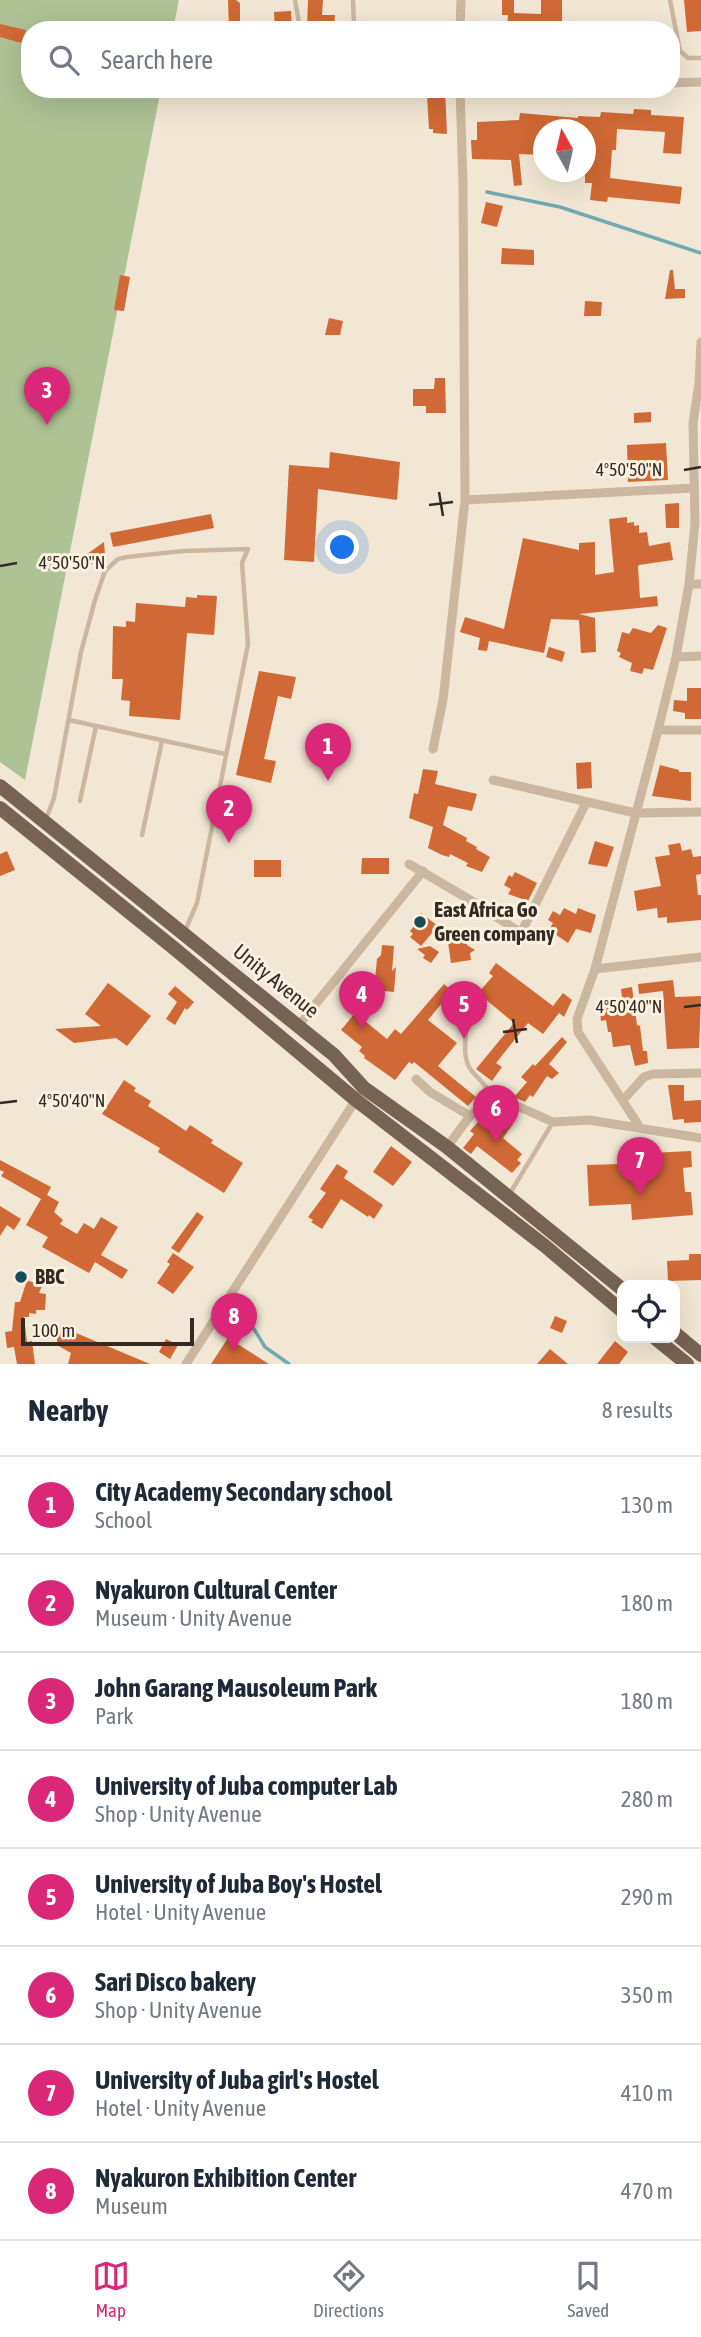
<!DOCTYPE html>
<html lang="en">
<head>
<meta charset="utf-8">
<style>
	:root { --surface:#fff; --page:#f2f2f3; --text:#1f2937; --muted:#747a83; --line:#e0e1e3; --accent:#db2777 }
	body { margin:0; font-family:"Asap Condensed",sans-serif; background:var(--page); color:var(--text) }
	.controls { position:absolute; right:21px; bottom:21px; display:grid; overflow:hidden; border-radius:14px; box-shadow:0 7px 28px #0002 }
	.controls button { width:63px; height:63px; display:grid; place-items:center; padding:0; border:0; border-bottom:2px solid var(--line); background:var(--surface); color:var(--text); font:35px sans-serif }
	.compass { position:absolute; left:533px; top:119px; width:63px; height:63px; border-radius:50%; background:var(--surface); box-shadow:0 7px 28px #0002; rotate:352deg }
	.scale { position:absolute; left:21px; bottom:18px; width:173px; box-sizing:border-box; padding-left:7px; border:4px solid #342a24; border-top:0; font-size:19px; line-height:24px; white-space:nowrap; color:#342a24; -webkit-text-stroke:5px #faf1e0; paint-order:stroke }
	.you { position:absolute; left:343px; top:548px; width:24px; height:24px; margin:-18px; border:5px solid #fff; border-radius:50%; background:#1a73e8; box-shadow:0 0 0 10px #1a73e833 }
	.badge { display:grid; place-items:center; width:46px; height:46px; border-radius:50%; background:var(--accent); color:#fff; font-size:23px; font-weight:700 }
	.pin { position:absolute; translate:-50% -58px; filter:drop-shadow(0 2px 4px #0008) }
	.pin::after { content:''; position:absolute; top:37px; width:24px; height:21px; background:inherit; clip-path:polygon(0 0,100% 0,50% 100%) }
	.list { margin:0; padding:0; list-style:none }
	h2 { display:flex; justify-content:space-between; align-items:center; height:91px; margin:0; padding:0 28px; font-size:30px }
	h2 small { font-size:23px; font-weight:400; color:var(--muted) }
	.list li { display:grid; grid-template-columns:46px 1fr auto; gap:21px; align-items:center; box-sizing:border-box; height:98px; padding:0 28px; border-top:2px solid var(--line) }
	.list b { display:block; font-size:26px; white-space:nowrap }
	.list p { margin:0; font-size:23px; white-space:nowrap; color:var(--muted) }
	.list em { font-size:23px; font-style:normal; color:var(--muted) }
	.icon { flex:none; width:38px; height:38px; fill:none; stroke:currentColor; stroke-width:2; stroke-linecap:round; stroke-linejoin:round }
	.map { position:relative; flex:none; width:701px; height:1364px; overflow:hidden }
	.search { position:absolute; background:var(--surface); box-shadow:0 7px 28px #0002; left:21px; right:21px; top:21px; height:77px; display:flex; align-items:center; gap:18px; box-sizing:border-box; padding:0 24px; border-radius:28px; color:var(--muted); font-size:26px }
	.sheet { height:875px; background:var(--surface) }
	nav { display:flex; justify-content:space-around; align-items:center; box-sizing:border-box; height:98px; border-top:2px solid var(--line); background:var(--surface); font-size:19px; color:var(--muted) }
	nav a { display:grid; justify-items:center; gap:4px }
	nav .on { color:var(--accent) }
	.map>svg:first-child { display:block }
	.green { fill:#aec294 }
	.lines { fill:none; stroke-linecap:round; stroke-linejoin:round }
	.stream { stroke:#71a9b1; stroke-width:3.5 }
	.building { fill:#d06935 }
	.service { stroke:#cbb7a0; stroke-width:4.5 }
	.minor { stroke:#cbb7a0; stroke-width:9 }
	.primary { stroke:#776353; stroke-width:14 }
	.ticks { fill:none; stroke:#342a24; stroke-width:2.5 }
	.poi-dot { fill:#174d58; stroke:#faf1e0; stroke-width:2.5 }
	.labels { text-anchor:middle; stroke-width:6; stroke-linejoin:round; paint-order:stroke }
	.poi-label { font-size:21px; font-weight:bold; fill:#342a24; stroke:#faf1e0; text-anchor:start }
	.street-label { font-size:21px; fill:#342a24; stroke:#faf1e0 }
	.ticks-label { font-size:18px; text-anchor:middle; fill:#342a24; stroke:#faf1e0; stroke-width:6; stroke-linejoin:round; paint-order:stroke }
</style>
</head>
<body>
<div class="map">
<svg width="701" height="1364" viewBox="0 0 701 1364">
	<rect width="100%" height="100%" fill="#f2e7d4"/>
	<path class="green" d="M0,0h179l-6,30h-143v59h131l-136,691 -25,-18z"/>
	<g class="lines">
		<path class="stream" d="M487,192l73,15 141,46
			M232,1313l22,16 11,18 24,17"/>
	</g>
	<path class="building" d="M228,0h8l4,3v27h-11z
		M308,0h15l-1,15h13l-1,13 -27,-1z
		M502,0h12v13l27,1v-14h21v22l-28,1v2h-11v5h-16l1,-15h-6z
		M684,0h17v31l-14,1z
		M291,11l1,19h-17l-1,-18z
		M0,24l26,6 -5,13 -21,-6z
		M430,89h15l2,45 -14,-1v-4h-4l-2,-33 4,-1z
		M634,109l17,1v5l33,2 -3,37 -18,-1 2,-21 -48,-3 -1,21h-4l-2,28 72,9 -2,17 -72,-7 -1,5 -17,-2 2,-17h-7v-53h-42v18l-3,7 -21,-1 3,31 -8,1 -3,-26 -39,-1 -1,-19h6v-18l42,-2 1,-7 58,5v-2l22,1 1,-5 32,2z
		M486,202l17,4 -6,21 -16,-4z
		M502,248l32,2v15l-33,-1z
		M670,270h3l2,19h10v9l-20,1z
		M120,275l10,2 -6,34 -10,-1z
		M585,301l17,1 -1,14h-17z
		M329,318l14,3 -3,14h-15z
		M435,378h10l1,35h-20v-7h-13v-17h21z
		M651,412v10l-17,1v-10z
		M666,443l2,37 -40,2 -1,-37z
		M330,452l70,10 -3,38 -79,-11 -4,73 -30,-2 5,-95 40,3z
		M679,503v25h-13l-1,-24z
		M211,514l3,14 -101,19 -3,-14z
		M627,517v6l7,-1v4l5,-1v8l8,-1 2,14 21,-4 3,18 -34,5 -1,2 2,31 17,-2 1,10 -79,8 16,4 1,34 -15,1 -2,-33 -28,-1 -7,34 -55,-12 -2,10 -9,-1 2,-12 -20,-6 5,-15 39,12 19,-91 56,12v-7l16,-1v33l19,-3 -5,-53z
		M104,542l1,13 -19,13 -6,-9z
		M197,595l20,1 -3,39 -27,-2 -7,87 -51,-4 1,-15 -9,-1 2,-21h-11l1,-53 13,1v-6l9,1 1,-19 49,4 1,-10 11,1z
		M658,625l9,3 -14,42 -9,-2 -2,6 -12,-3 2,-8 -13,-6 2,-4 -4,-2 5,-19 7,2 4,-6 18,5z
		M549,647l16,5 -3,10 -16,-5z
		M259,671l37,6 -5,22 -13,-3 -14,63 12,2 -5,22 -35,-8z
		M687,688h14v31h-16v-6l-12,-2 1,-11 13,1z
		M591,762l1,26 -15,1 -1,-26z
		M660,765l19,5v2h12v29l-39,-5z
		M423,769l15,2 -3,13 42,10 -5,17 -24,-5 -5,19 24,13 -1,3 11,6 -1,2 14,8 -8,15 -16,-6 2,-3 -18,-9 -1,3 -7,-2 -14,-7 5,-21 -24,-9 5,-25 4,1z
		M595,841l19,6 -7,20 -19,-3z
		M680,843l2,8 9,-2 2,8 8,-1v18l-5,1 2,20h3v25l-34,3v-6l-9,1 -1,-10 -20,3 -3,-20 27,-5 -6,-29 15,-2 -2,-10z
		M7,851l8,19 -15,6v-22z
		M362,858h27v16h-28z
		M254,860h27v17h-27z
		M515,872l22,11 -9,18 -20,-7 3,-5 -7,-4 5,-10 3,2z
		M564,908l12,6 2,-6 18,7 -5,18 -15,-4 -8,14 -19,-13 4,-7 -5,-3 5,-9 7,4z
		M421,913l17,13 -17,20 -11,-9 3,-3 -3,-3 5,-6 -2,-2z
		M466,936l1,9 8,5 -5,3 1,7 -20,3 -3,-21 5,-1 -1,-3z
		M382,945l12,1 -2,25 4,-4 -2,25 -20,-2 3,-31 4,-4z
		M430,946l9,6 -8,11 -8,-5 2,-3 -8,-6z
		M496,963l57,43 10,-13 9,7 -8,17 -5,-4 -16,21 -15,-11 -32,40 6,4 -10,14 -16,-12 38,-46 -36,-30 15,-17 -4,-3z
		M673,980l2,17 26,-1 -2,52 -32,1 -4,-58 -24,3 -1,-10z
		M108,983l43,33 -24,30 -11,-8 -42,5 -19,-14 46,-3 -16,-12z
		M444,984l8,7 -24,29 29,23 -19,23 38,31 -8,9 -54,-44 -2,2 -3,-2 -14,18 -31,-22 1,-2 -6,-5 3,-4 -21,-17 14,-17 32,26 8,-10 6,5z
		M175,986l19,16 -7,8 -2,-2 -10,17 -9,-6 11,-17 -9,-8z
		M632,987l5,38 3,1 3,25h4l1,12 -13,3 -5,-21 -17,2 -2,-15h-3l-2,-12 -5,1 -1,-12 23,-3 -2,-17z
		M562,1037l5,5 -18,22 10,9 -7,6 -5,-3 -14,21 -3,-2 -5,7 -11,-5 13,-15 -6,-5 12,-13 2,2z
		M124,1080l12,8 -2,3 17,10 -3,5 20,13 18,12 4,-6 23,15 -2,3 32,20 -19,30 -66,-41 2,-4 -58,-34z
		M668,1085h16v16l17,-1v22l-17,1v-4l-11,1z
		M52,1092h15l1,11h-15z
		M493,1114l5,4 2,-3 13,9 -10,14 19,16 -5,6 4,3 -9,10 -35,-27 -6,8 -8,-6 11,-14 -4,-3 14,-16 4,3z
		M391,1146l21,16 -19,24 -20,-14z
		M691,1151l1,16 -9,1 2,24h6l2,23 -61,5 -1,-16 -42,2 -2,-41 64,-2v-10z
		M0,1160l51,27 -4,8 12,7 -5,10 9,8 -3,4 17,10 7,-11 10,6 7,-12 17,10 -17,28 27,15 -6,9 -27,-17 -6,11 -47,-26 6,-10 -22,-12 15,-26 -40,-23 3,-4 -4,-2z
		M337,1164l11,7 -4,7 39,27 -9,14 -5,-4 -1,2 -27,-18 -19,30 -11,-7 2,-2 -5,-3 18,-24 -6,-4z
		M0,1206l21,13 -7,11 -7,-5 -7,11z
		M197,1212l7,5 -25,36 -8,-5z
		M173,1253l21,14 -21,27 -16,-11 13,-19 -3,-2z
		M689,1254h12v26l-33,1 -1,-20 22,-1z
		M27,1280l15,6 -3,7 7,1 -1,16h-9v4l-7,-1v4h-5l3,25 5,-1 3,23h-18l-3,-17 -7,1 -2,-16 7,-1 3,-29h5z
		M555,1316l12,5 -5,12 -12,-5z
		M57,1325l93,39h-82l3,-11 -14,-8z
		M228,1338l41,26h-58z
		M166,1339l12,6 -8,14 -11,-7z
		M615,1341l13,11 -9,12h-22z
		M550,1349l18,15h-31z"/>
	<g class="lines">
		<path class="service" d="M295,0l4,23 4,7
			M670,0l10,51 8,7h13
			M351,30l3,-4 -1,-26
			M69,720l156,34
			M80,801l16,-75
			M46,819l8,-21 27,-146 14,-52 10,-29 13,-12 9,-2 56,-6 65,-2 -6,14 6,81 -51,259 -13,30
			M142,835l20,-94
			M466,1026c0,14 -4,32 5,44 7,9 16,15 21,26
			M509,1195l44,-73"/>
		<path class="minor" d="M460,30l1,-30
			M671,83l30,-1
			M465,500l228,-12
			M689,584h12
			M676,657l25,-1
			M658,730h43
			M433,749l10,-49 22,-200 -2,-318 -3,-93
			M493,780l142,33 66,-1
			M409,864l68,40 44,29 65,-130
			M595,969l63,-239 18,-73 13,-73 6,-61 -2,-100 6,-40 2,-41
			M298,1026l125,-155
			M416,1079l14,13 40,24
			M623,1100l21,-23 9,-3 48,-1
			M639,1126l-61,-94 -1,-13 18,-50 106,-12
			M447,1147l23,-31 25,-20 58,26 36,-2 112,18
			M186,1364l171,-266"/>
		<path class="primary" d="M0,786l334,269 30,33 83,59 175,142
			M0,808l175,141 181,151 189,146 77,65
			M675,1333l26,22
			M655,1338l32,26"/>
	</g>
	<path class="ticks" d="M684,470l17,-3M439,492l4,24M429,505l24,-3M0,566l17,-3M684,1007l17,-2M513,1019l4,24M503,1032l24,-3M0,1103l17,-2"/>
	<g class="poi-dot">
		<circle cx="420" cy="922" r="7"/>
		<circle cx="21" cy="1277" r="7"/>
	</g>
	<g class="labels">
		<g class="poi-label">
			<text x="434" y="917">East Africa Go<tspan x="434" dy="24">Green company</tspan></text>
			<text x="35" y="1284">BBC</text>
		</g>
		<g class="street-label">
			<text transform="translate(276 981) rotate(39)" y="7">Unity Avenue</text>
		</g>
	</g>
	<g class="ticks-label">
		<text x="629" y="476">4°50'50"N</text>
		<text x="72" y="569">4°50'50"N</text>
		<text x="629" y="1013">4°50'40"N</text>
		<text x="72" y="1107">4°50'40"N</text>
	</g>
</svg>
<div class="controls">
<button><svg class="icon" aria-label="locate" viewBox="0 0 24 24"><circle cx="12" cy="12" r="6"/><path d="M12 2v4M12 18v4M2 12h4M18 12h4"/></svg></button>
</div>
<svg class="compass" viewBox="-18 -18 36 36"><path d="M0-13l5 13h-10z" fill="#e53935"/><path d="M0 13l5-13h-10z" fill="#747a83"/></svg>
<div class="scale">100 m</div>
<div class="you"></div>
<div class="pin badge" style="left:328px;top:781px">1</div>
<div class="pin badge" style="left:229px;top:843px">2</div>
<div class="pin badge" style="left:47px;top:425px">3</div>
<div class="pin badge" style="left:362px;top:1029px">4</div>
<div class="pin badge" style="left:464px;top:1039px">5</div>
<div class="pin badge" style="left:496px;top:1143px">6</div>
<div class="pin badge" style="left:640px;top:1195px">7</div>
<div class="pin badge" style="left:234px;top:1351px">8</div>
<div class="search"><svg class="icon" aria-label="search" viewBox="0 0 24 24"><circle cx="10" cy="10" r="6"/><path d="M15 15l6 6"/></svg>Search here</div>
</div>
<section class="sheet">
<h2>Nearby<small>8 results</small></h2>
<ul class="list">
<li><span class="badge">1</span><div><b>City Academy Secondary school</b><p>School</p></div><em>130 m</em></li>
<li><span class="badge">2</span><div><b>Nyakuron Cultural Center</b><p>Museum · Unity Avenue</p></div><em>180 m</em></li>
<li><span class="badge">3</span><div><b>John Garang Mausoleum Park</b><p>Park</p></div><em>180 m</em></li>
<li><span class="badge">4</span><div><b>University of Juba computer Lab</b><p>Shop · Unity Avenue</p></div><em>280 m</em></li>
<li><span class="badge">5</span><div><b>University of Juba Boy's Hostel</b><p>Hotel · Unity Avenue</p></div><em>290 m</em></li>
<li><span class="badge">6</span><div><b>Sari Disco bakery</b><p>Shop · Unity Avenue</p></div><em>350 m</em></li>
<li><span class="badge">7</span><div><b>University of Juba girl's Hostel</b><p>Hotel · Unity Avenue</p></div><em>410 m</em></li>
<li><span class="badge">8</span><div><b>Nyakuron Exhibition Center</b><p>Museum</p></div><em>470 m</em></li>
</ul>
</section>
<nav>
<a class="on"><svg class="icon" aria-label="map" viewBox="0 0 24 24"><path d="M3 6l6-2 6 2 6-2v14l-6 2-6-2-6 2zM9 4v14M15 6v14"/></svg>Map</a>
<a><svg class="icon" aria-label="directions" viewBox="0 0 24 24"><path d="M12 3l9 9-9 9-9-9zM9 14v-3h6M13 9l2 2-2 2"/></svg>Directions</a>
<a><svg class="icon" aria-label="saved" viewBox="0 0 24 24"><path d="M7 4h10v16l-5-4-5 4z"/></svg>Saved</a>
</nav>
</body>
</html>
